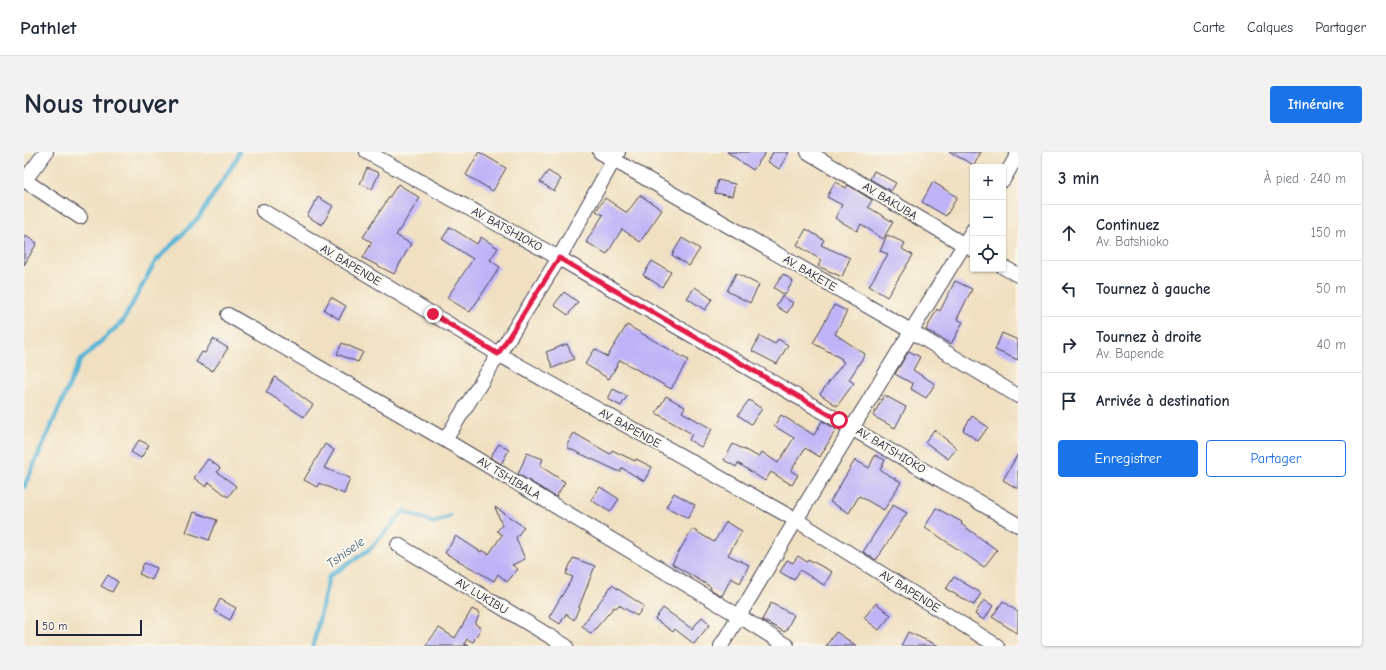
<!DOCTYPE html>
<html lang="fr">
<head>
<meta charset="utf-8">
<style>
	:root { --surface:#fff; --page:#f2f2f3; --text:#1f2937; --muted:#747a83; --line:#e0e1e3; --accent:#1a73e8 }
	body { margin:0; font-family:"Comic Neue",sans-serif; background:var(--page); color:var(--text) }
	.controls { position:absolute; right:12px; top:12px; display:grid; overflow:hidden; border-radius:4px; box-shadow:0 1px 3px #0004 }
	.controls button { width:36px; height:36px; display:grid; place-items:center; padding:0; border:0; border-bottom:1px solid var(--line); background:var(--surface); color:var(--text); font:20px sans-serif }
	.scale { position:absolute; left:12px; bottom:10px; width:106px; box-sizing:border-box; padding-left:4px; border:2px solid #22223b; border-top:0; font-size:11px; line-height:14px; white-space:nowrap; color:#22223b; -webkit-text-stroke:3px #fbf7ec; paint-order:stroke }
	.stop { position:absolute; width:12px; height:12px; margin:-9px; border:3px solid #e11d48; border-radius:50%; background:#fff }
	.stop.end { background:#e11d48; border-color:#fff; box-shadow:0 1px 4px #0008 }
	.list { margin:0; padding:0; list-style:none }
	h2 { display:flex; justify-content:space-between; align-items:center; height:52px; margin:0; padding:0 16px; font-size:17px }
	h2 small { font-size:13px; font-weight:400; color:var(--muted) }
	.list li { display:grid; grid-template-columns:26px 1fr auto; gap:12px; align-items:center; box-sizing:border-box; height:56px; padding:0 16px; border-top:1px solid var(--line) }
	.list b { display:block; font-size:15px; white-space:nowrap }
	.list p { margin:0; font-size:13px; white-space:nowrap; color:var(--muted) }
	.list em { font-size:13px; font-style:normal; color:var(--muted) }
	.actions { display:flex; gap:8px; padding:12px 16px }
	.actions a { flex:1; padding:9px 0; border:1px solid var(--accent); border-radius:4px; text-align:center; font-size:14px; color:var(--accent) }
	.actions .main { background:var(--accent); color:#fff }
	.icon { flex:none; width:22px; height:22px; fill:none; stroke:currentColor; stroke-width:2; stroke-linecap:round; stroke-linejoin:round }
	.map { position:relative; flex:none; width:994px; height:494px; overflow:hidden; border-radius:4px }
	header { display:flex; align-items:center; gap:24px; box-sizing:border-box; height:56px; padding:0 20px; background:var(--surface); border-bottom:1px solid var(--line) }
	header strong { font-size:19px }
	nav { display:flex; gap:22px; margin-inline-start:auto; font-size:14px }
	.intro { display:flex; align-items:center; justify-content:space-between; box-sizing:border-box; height:96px; padding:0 24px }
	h1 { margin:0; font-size:28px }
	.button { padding:10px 18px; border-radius:4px; background:var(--accent); color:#fff; font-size:14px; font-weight:700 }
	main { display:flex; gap:24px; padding:0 24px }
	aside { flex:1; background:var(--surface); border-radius:4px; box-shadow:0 1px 3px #0004 }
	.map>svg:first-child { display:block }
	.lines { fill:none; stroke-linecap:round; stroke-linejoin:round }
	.stream { stroke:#57b3d5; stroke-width:4.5 }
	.building { fill:#c0b2f7 }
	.minor-casing { stroke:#413e4f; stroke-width:16 }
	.minor { stroke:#fff; stroke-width:14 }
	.route { stroke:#e11d48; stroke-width:5 }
	.labels { text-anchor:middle; stroke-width:4; stroke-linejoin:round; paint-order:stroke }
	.street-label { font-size:12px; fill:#22223b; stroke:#fbf7ec }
	.water-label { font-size:13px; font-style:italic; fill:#375c79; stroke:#fbf7ec }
</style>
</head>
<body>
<header>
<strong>Pathlet</strong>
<nav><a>Carte</a><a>Calques</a><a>Partager</a></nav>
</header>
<div class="intro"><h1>Nous trouver</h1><a class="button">Itinéraire</a></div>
<main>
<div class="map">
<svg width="994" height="494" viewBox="0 0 994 494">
	<rect width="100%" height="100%" fill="#fbf7ec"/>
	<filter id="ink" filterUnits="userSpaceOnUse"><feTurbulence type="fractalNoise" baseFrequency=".025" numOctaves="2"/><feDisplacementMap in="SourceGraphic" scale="8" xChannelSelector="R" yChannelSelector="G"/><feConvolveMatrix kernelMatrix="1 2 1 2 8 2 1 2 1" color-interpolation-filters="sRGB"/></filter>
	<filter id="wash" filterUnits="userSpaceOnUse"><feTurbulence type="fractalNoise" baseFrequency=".012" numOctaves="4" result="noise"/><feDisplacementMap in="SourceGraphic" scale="16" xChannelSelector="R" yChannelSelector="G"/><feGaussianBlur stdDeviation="0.9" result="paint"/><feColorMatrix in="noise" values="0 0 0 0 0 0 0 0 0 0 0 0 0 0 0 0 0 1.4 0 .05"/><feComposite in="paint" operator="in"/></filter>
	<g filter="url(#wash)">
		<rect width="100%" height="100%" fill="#f0e0c1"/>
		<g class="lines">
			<path class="stream" d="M0,335l56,-126 43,-40 32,-59 44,-45 38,-59 2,-6
				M289,494l16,-70 40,-26 35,-39 30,12 16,-7"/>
		</g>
		<g id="blocks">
			<path class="building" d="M455,0l27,16 -13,23 -27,-16z
				M703,0h39l-13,18z
				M749,0h16l-10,17 -11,-7z
				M925,0h32l-7,13z
				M343,16l12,5 -7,16 -12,-5z
				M524,19l13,8 -7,12 -14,-9z
				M850,19l22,12 -5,8 -21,-12z
				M694,28l17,4 -3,12 -17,-3z
				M811,30l11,6 2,-3 24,15 -4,7 25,15 -10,17 -22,-15 -4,7 -22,-13 7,-13 -15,-8z
				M909,30l24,15 -11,19 -24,-14z
				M374,32l22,14 -24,37 15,9 -17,30 -31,-16 9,-16 -9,-5z
				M616,43l22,15 -22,32 -18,-13 -15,25 -21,-12 17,-27 -7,-4 9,-13 22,15z
				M294,45l15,9 -11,19 -15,-9z
				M426,75l27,17 4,-7 17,11 -8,12 10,7 -30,45 -23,-14 26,-39 -31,-20z
				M782,77l18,11 -3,5 29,13 -8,19 -24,-11 3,-6 -24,-15z
				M0,83l13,8 -13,22z
				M863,83l18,8 -3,6 11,6 -26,42 -18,-11 19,-32 -8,-3z
				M658,86l18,11 -11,17 -17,-11z
				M628,109l19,11 -9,15 -19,-12z
				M712,121l23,12 -9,18 -23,-12z
				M759,122l10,7 -8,14 -11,-7z
				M931,129l17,8 -15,30 6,3 -12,22 -25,-14 11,-21 3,2z
				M671,135l17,12 -7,11 -18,-12z
				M540,140l14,10 -10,13 -14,-10z
				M758,144l11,7 -6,10 -11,-7z
				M307,145l15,9 -7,13 -15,-9z
				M810,153l13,6 -12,23 30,20 -16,26 5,3 -17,23 -17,-12 24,-32 -3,-2 1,-1 -29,-16z
				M603,173l61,35 -17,29 -51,-29 -11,19 -24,-15 10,-15 12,8z
				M978,181l16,7v20l-23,-10z
				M736,184l15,8 3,-5 10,6 -11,19 -25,-13z
				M189,187l15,9 -15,23 -17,-9 6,-10 3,1z
				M318,191l21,9 -5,10 -21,-8z
				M543,192l7,15 -21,9 -7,-16z
				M885,199l11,6 -7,13 22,14 -9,14 -15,-9 2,-5 -18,-10z
				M251,225l38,28 -9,12 -38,-25z
				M589,237l14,7 -6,10 -13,-7z
				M860,243l22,12 -11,21 -22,-12z
				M642,244l19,11 -3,5 30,17 -11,18 -12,-7 3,-6 -36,-21z
				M725,248l13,9 -11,15 -13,-9z
				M757,263l33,20 8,-14 14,8 -16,28 -15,-9 -14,23 7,4 -6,10 -21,-13 -6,9 -27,-18 -2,4 -12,-7 9,-16 26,13 3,-5 16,11 16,-25 -20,-12z
				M948,264l16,11 -10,14 -15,-11z
				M910,278l23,18 -9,11 -23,-17z
				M550,281l36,21 2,-4 23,11 1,-2 16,8 -8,14 -22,-13 -2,4 -52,-24v-5z
				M115,288l10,5 -8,13 -10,-6z
				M301,292l9,6 -10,18 26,10 -6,16 -25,-11 -2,4 -13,-7z
				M475,292l10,6 -8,14 -11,-7z
				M503,301l16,6 -3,7 25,16 -9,15 -38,-23z
				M994,302v35l-15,-9z
				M851,303l10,5 -5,10 21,12 -17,28 -25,-14 -10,17 -19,-11 25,-42 14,8z
				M184,307l12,9 -3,4 19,14 -8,11 -19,-15 -3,5 -12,-9z
				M576,335l19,12 -9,13 -19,-12z
				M650,341l21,12 -7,13 -22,-11z
				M869,353l14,8 -31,47 -13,-8z
				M471,355l29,20 -8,11 9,21 -13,6 6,4 -11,13 -9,-8 -4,7 -49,-28 11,-17 25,16 1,-2 7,4 13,-19 -5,-4 5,-6z
				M912,356l26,14 -1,2 36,26 -13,17 -59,-40z
				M170,360l23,8 -8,20 -23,-8z
				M702,370l16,9 -14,24 21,10 -9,18 -9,-5 -9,18 -12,-7 1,-2 -39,-23 20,-35 22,13z
				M774,404l9,6 1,-3 24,13 -8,13 -24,-15 -6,10 -14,-8 7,-12 6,3z
				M549,406l22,8 -21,54 -8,-6 -6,10 -11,-7 24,-40 -7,-3z
				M120,411l13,5 -5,12 -13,-6z
				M84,423l10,7 -6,10 -11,-6z
				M930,425l27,16 -7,12 -28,-16z
				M588,433l32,21 -7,10 -18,-11 -3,3 -2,-1 -23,27 -9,-8z
				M196,447l16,9 -6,12 -16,-9z
				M960,448l9,6 -9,14 -9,-6z
				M979,449l15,11v22l-26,-17z
				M747,451l23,12 -9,17 -23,-12z
				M852,451l15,12 -12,15 -15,-12z
				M639,456l29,21 10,-12 8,7 -16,20 -19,-15 -2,3 -18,-13z
				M448,457l8,4 -5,11 6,4 -8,14 -6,-3 -3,5 5,2h-44l14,-18 16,10z
				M812,480l21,14h-31z
				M884,480l31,14h-38z"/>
		</g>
	</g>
	<g filter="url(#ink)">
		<use href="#blocks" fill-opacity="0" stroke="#413e4f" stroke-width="1"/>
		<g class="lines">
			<defs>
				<path id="minor" d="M343,0l192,106 459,267
					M576,0l311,179 107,65
					M784,0l165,98
					M0,28l56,37
					M1,28l21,-28
					M979,28l15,-26
					M239,59l235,143 298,166 201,126
					M979,115l15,8
					M204,163l217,125 294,176 48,30
					M421,288l114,-182 59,-106
					M374,393l168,101
					M697,494l75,-126 177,-290"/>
			</defs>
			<use href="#minor" class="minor-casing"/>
			<use href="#minor" class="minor"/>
		</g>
	</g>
	<g class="lines" filter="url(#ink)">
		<path class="route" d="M409,162l65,40 61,-96 280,162"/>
	</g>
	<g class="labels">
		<g class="street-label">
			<text transform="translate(866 49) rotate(31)" y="4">AV. BAKUBA</text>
			<text transform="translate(483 77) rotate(29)" y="4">AV. BATSHIOKO</text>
			<text transform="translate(327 113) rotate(31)" y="4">AV. BAPENDE</text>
			<text transform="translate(786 121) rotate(30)" y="4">AV. BAKETE</text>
			<text transform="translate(606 276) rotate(29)" y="4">AV. BAPENDE</text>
			<text transform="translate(867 298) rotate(31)" y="4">AV. BATSHIOKO</text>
			<text transform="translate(485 326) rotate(31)" y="4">AV. TSHIBALA</text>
			<text transform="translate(886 439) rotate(32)" y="4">AV. BAPENDE</text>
			<text transform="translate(458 444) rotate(31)" y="4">AV. LUKIBU</text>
		</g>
		<g class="water-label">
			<text transform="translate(321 400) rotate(-36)" y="5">Tshisele</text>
		</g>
	</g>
</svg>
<div class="controls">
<button>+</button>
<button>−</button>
<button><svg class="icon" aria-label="locate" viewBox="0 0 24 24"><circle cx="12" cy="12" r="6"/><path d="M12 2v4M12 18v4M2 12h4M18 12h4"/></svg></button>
</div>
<div class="scale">50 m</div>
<div class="stop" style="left:815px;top:268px"></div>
<div class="stop end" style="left:409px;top:162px"></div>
</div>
<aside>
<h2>3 min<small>À pied · 240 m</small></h2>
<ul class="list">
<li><svg class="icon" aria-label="ahead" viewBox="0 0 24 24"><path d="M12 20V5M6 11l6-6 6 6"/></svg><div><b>Continuez</b><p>Av. Batshioko</p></div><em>150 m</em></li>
<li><svg class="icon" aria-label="left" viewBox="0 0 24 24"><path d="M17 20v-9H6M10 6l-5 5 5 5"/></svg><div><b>Tournez à gauche</b></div><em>50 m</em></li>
<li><svg class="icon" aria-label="right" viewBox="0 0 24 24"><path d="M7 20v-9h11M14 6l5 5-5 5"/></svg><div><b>Tournez à droite</b><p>Av. Bapende</p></div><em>40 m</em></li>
<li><svg class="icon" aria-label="arrive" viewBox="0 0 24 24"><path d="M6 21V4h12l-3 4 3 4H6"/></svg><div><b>Arrivée à destination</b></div></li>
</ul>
<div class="actions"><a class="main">Enregistrer</a><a>Partager</a></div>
</aside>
</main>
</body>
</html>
